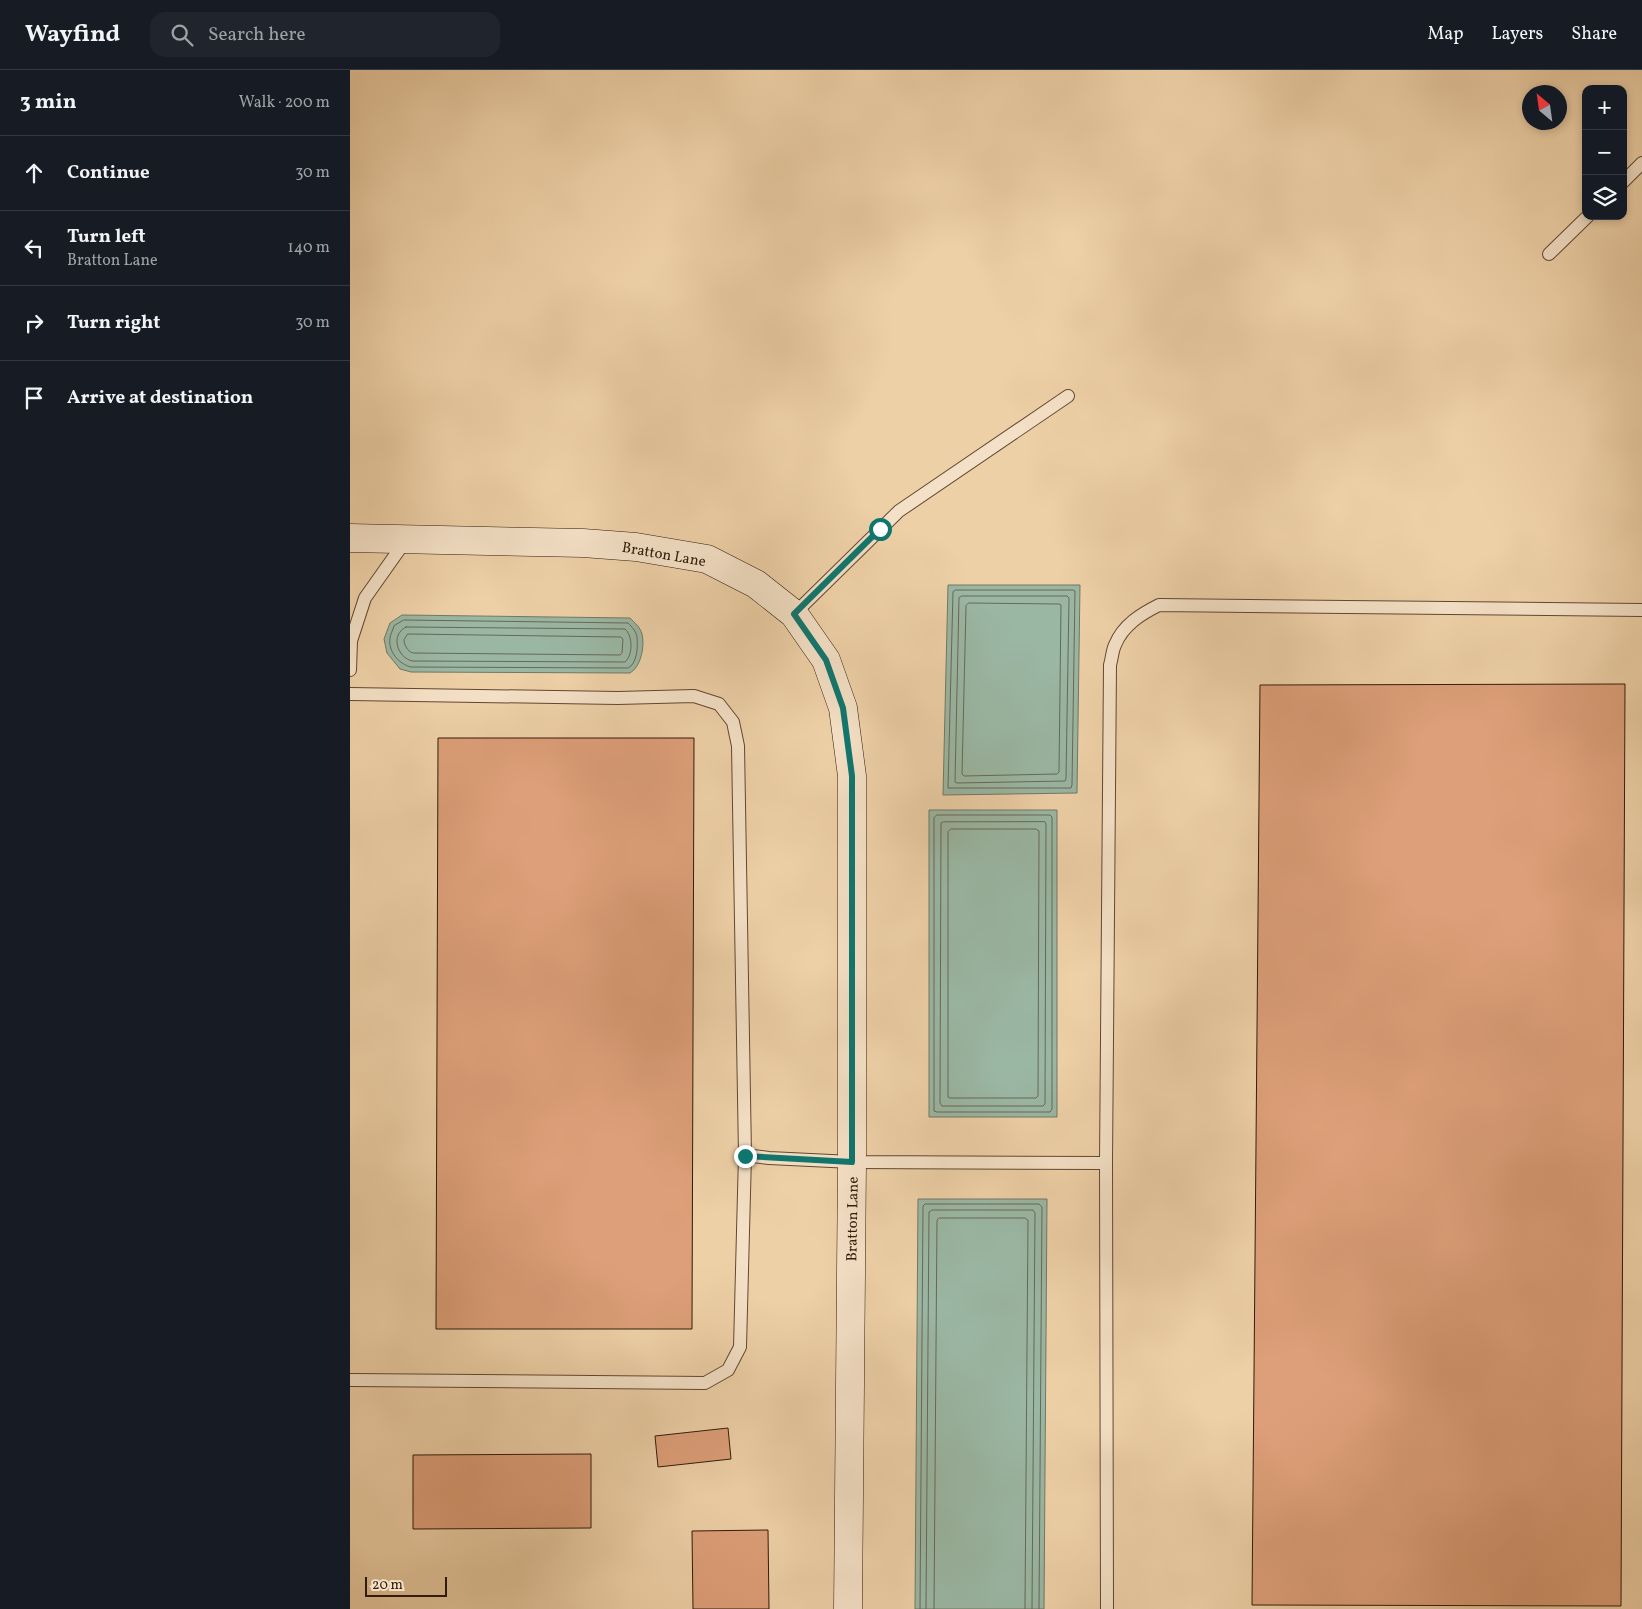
<!DOCTYPE html>
<html lang="en">
<head>
<meta charset="utf-8">
<style>
	:root { --surface:#171b24; --page:#20242c; --text:#f1f3f6; --muted:#9ea1a6; --line:#363941 }
	body { margin:0; font-family:Vollkorn,serif; background:var(--page); color:var(--text) }
	.controls { position:absolute; right:15px; top:15px; display:grid; overflow:hidden; border-radius:10px; box-shadow:0 2px 8px #0003 }
	.controls button { width:45px; height:45px; display:grid; place-items:center; padding:0; border:0; border-bottom:1px solid var(--line); background:var(--surface); color:var(--text); font:25px sans-serif }
	.compass { position:absolute; left:1172px; top:15px; width:45px; height:45px; border-radius:50%; background:var(--surface); box-shadow:0 2px 8px #0003; rotate:331deg }
	.scale { position:absolute; left:15px; bottom:12px; width:82px; box-sizing:border-box; padding-left:5px; border:2px solid #311b0a; border-top:0; font-size:14px; line-height:18px; white-space:nowrap; color:#311b0a; -webkit-text-stroke:4px #f4e0c6; paint-order:stroke }
	.stop { position:absolute; width:15px; height:15px; margin:-11px; border:4px solid #0f766e; border-radius:50%; background:#fff }
	.stop.end { background:#0f766e; border-color:#fff; box-shadow:0 1px 5px #0008 }
	.list { margin:0; padding:0; list-style:none }
	h2 { display:flex; justify-content:space-between; align-items:center; height:65px; margin:0; padding:0 20px; font-size:21px }
	h2 small { font-size:16px; font-weight:400; color:var(--muted) }
	.list li { display:grid; grid-template-columns:32px 1fr auto; gap:15px; align-items:center; box-sizing:border-box; height:75px; padding:0 20px; border-top:1px solid var(--line) }
	.list b { display:block; font-size:19px; white-space:nowrap }
	.list p { margin:0; font-size:16px; white-space:nowrap; color:var(--muted) }
	.list em { font-size:16px; font-style:normal; color:var(--muted) }
	.icon { flex:none; width:28px; height:28px; fill:none; stroke:currentColor; stroke-width:2; stroke-linecap:round; stroke-linejoin:round }
	.map { position:relative; flex:none; width:1292px; height:1539px; overflow:hidden }
	header { display:flex; align-items:center; gap:30px; box-sizing:border-box; height:70px; padding:0 25px; background:var(--surface); border-bottom:1px solid var(--line) }
	header strong { font-size:24px }
	nav { display:flex; gap:28px; margin-inline-start:auto; font-size:18px }
	.search { width:350px; height:45px; background:var(--page); display:flex; align-items:center; gap:12px; box-sizing:border-box; padding:0 18px; border-radius:15px; color:var(--muted); font-size:19px }
	main { display:flex }
	aside { flex:1; background:var(--surface) }
	.map>svg:first-child { display:block }
	.water { fill:#9ab7a4; stroke:#707966 }
	.lines { fill:none; stroke-linecap:round; stroke-linejoin:round }
	.shore { stroke:#666957; stroke-width:1 }
	.building { fill:#dd9f79; stroke:#311b0a }
	.lane-casing { stroke:#604831; stroke-width:14 }
	.secondary-casing { stroke:#311b0a; stroke-width:29 }
	.lane { stroke:#f4e0c6; stroke-width:12 }
	.secondary { stroke:#f4e0c6; stroke-width:28 }
	.route { stroke:#0f766e; stroke-width:6 }
	.labels { text-anchor:middle; stroke-width:4; stroke-linejoin:round; paint-order:stroke }
	.street-label { font-size:15px; fill:#311b0a; stroke:#f4e0c6 }
</style>
</head>
<body>
<header>
<strong>Wayfind</strong>
<div class="search"><svg class="icon" aria-label="search" viewBox="0 0 24 24"><circle cx="10" cy="10" r="6"/><path d="M15 15l6 6"/></svg>Search here</div>
<nav><a>Map</a><a>Layers</a><a>Share</a></nav>
</header>
<main>
<aside>
<h2>3 min<small>Walk · 200 m</small></h2>
<ul class="list">
<li><svg class="icon" aria-label="ahead" viewBox="0 0 24 24"><path d="M12 20V5M6 11l6-6 6 6"/></svg><div><b>Continue</b></div><em>30 m</em></li>
<li><svg class="icon" aria-label="left" viewBox="0 0 24 24"><path d="M17 20v-9H6M10 6l-5 5 5 5"/></svg><div><b>Turn left</b><p>Bratton Lane</p></div><em>140 m</em></li>
<li><svg class="icon" aria-label="right" viewBox="0 0 24 24"><path d="M7 20v-9h11M14 6l5 5-5 5"/></svg><div><b>Turn right</b></div><em>30 m</em></li>
<li><svg class="icon" aria-label="arrive" viewBox="0 0 24 24"><path d="M6 21V4h12l-3 4 3 4H6"/></svg><div><b>Arrive at destination</b></div></li>
</ul>
</aside>
<div class="map">
<svg width="1292" height="1539" viewBox="0 0 1292 1539">
	<rect width="100%" height="100%" fill="#eed0a7"/>
	<filter id="stains"><feTurbulence type="fractalNoise" baseFrequency=".004" numOctaves="4"/><feColorMatrix values="0 0 0 0 .2 0 0 0 0 .09 0 0 0 0 .02 0 0 0 .5 -.17"/></filter>
	<radialGradient id="worn" r=".72"><stop offset=".6" stop-color="#630" stop-opacity="0"/><stop offset="1" stop-color="#630" stop-opacity=".3"/></radialGradient>
	<path class="water" d="M598,515h132l-3,208 -134,2z
		M52,545l228,3c5,5 10,9 12,16 3,12 -1,33 -12,39l-219,-1 -11,-3 -13,-16 -3,-14 6,-16z
		M579,740h128v307h-128z
		M568,1129h129l-3,410h-129z"/>
	<g class="lines">
		<path class="shore" d="M606,520h117l2,1 -3,194 -1,3h-123l5,-196z
			M612,526h105l2,2 -3,181 -1,2 -108,2 -2,-1 4,-184z
			M619,533l90,1 2,1 -2,167 -2,2 -93,2 -2,-2 4,-168z
			M54,550l224,3c4,4 8,8 9,14 1,10 0,27 -9,31l-217,-1c-12,-3 -23,-15 -21,-29 0,-3 3,-8 4,-12z
			M56,557l219,2c8,7 8,26 0,33l-213,-1c-15,-4 -22,-26 -6,-34z
			M58,564l213,3 2,2 -1,14 -2,2 -207,-2c-5,-1 -9,-8 -9,-13z
			M587,745h113l2,2v292l-2,3h-113l-3,-1v-293z
			M695,752l1,2 -1,280 -2,2h-101l-2,-3 1,-280 2,-1z
			M601,759h85l3,2 -1,265 -2,2h-86l-2,-1v-265z
			M570,1539l3,-403 2,-2h114l3,3 -3,402
			M576,1539l3,-397 3,-2h101l2,3 -3,396
			M584,1539l3,-389 2,-2h86l3,2 -3,389"/>
	</g>
	<path class="building" d="M1275,614l-4,922 -369,-1 8,-920z
		M88,668h256l-2,591h-256z
		M378,1358l3,31 -73,8 -3,-31z
		M241,1384v74l-178,1v-74z
		M418,1460l1,79h-76l-1,-78z"/>
	<g class="lines">
		<defs>
			<path id="lane" d="M1273,112l19,-19
				M1199,184l39,-38
				M444,544l105,-103 169,-115
				M0,570l1,1 14,-43 41,-58
				M0,600l1,-29
				M0,624l268,4 76,-2 25,8 14,18 5,24 7,409 24,3 83,4 254,1
				M0,1310l355,3 23,-13 12,-23 5,-192
				M757,1539l-1,-446 4,-498c2,-6 2,-14 5,-20 8,-20 26,-31 44,-40l483,5"/>
			<path id="secondary" d="M0,468l233,5 53,4 71,12 49,25 38,30 32,46 17,48 9,68v386l-4,447"/>
		</defs>
		<use href="#lane" class="lane-casing"/>
		<use href="#secondary" class="secondary-casing"/>
		<use href="#lane" class="lane"/>
		<use href="#secondary" class="secondary"/>
	</g>
	<g class="lines">
		<path class="route" d="M395,1086l107,6v-386l-9,-68 -17,-48 -32,-46 86,-85"/>
	</g>
	<g class="labels">
		<g class="street-label">
			<text transform="translate(314 484) rotate(10)" y="5">Bratton Lane</text>
			<text transform="translate(502 1149) rotate(-89)" y="5">Bratton Lane</text>
		</g>
	</g>
	<rect width="100%" height="100%" filter="url(#stains)"/>
	<rect width="100%" height="100%" fill="url(#worn)"/>
</svg>
<div class="controls">
<button>+</button>
<button>−</button>
<button><svg class="icon" aria-label="layers" viewBox="0 0 24 24"><path d="M12 4l9 5-9 5-9-5zM3 14l9 5 9-5"/></svg></button>
</div>
<svg class="compass" viewBox="-18 -18 36 36"><path d="M0-13l5 13h-10z" fill="#e53935"/><path d="M0 13l5-13h-10z" fill="#9ea1a6"/></svg>
<div class="scale">20 m</div>
<div class="stop" style="left:530px;top:459px"></div>
<div class="stop end" style="left:395px;top:1086px"></div>
</div>
</main>
</body>
</html>
